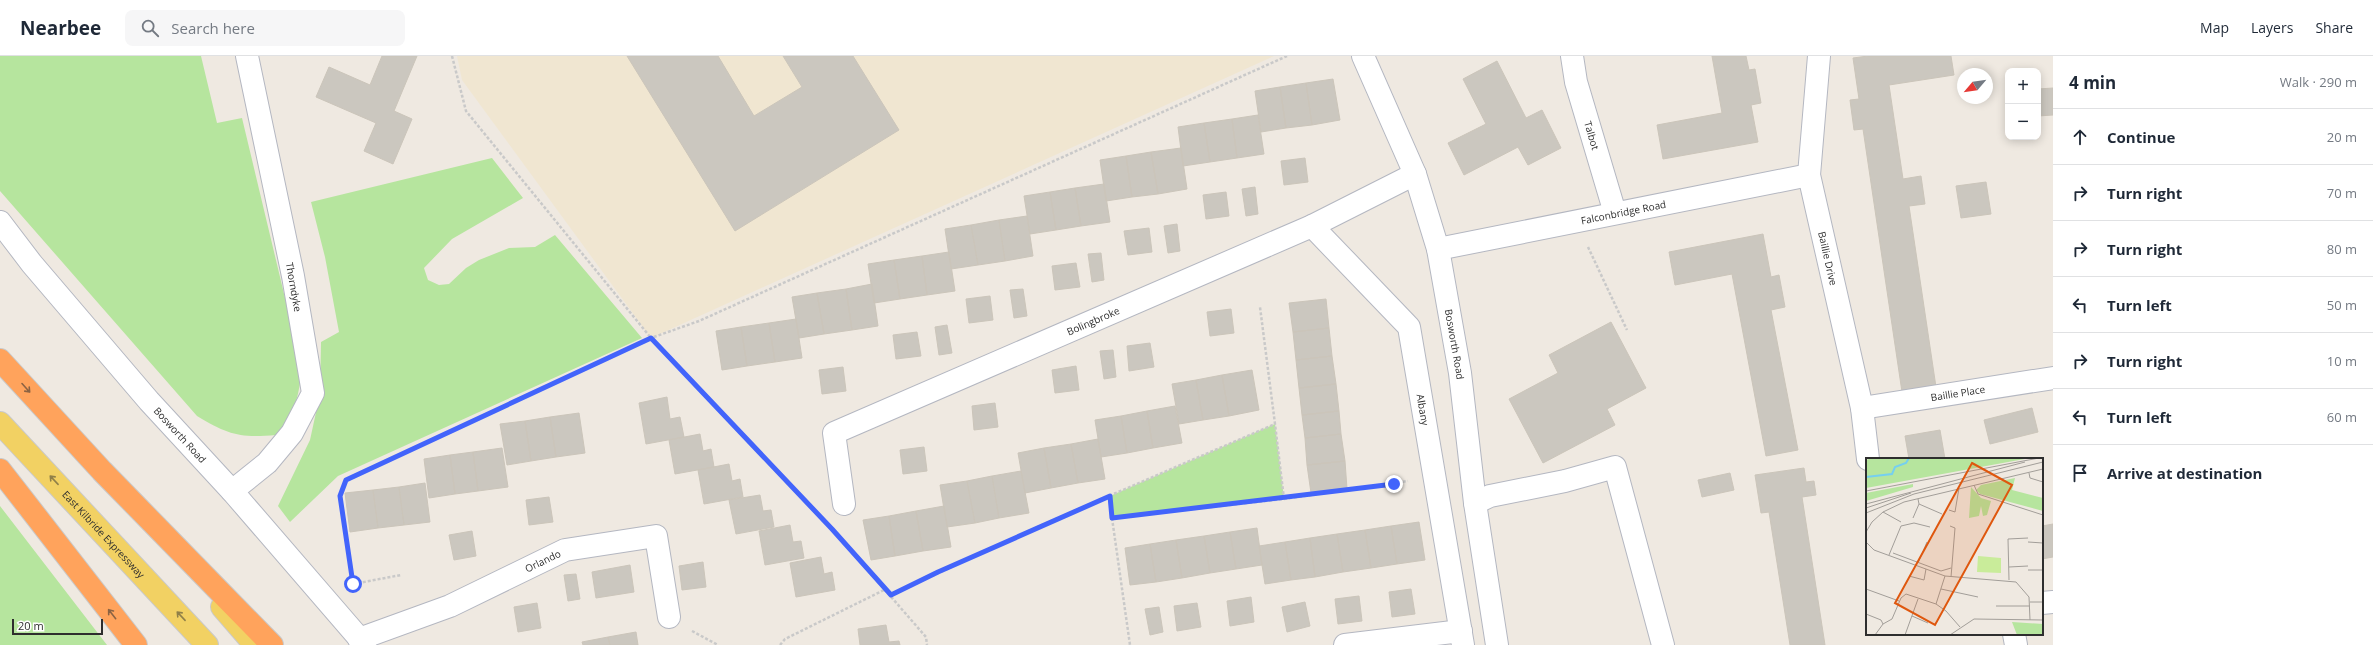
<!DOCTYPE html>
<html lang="en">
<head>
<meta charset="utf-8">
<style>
	:root { --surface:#fff; --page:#f6f6f7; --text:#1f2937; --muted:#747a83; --line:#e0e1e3 }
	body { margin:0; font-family:"Open Sans",sans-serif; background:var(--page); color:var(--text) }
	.controls { position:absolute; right:12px; top:12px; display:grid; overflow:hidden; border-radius:8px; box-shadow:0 2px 10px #0003 }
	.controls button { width:36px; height:36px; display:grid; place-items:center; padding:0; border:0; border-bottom:1px solid var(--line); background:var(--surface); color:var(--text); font:20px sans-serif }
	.compass { position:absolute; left:1957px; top:12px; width:36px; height:36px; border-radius:50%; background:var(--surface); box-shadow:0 2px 10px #0003; rotate:241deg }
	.scale { position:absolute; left:12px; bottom:10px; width:91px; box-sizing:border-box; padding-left:4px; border:2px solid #2e2e2e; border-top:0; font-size:11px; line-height:14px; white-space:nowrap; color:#2e2e2e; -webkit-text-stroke:3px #fff; paint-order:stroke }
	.stop { position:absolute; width:12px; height:12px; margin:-9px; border:3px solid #4264fb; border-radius:50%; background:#fff }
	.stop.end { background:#4264fb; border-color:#fff; box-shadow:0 1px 4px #0008 }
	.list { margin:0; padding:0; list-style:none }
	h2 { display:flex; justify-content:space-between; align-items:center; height:52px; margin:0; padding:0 16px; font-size:17px }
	h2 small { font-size:13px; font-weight:400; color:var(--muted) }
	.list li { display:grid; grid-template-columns:26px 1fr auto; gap:12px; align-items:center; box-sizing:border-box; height:56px; padding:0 16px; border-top:1px solid var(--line) }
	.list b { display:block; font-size:15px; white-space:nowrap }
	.list em { font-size:13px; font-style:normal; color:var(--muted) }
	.icon { flex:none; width:22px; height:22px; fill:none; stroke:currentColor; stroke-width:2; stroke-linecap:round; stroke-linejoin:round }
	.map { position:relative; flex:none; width:2053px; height:589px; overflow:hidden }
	header { display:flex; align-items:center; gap:24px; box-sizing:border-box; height:56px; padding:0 20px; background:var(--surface); border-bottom:1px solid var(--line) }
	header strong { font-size:19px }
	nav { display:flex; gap:22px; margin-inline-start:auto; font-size:14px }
	.search { width:280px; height:36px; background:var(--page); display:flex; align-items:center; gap:10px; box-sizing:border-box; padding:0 14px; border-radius:8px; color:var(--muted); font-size:15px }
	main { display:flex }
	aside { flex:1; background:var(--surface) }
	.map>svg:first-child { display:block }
	.education { fill:#f0e6d1 }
	.green { fill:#b6e59e }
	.building { fill:#cbc7bf; stroke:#cbc5ba }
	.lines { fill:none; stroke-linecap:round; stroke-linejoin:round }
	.minor-casing { stroke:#b4b7c1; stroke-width:24 }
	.major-casing { stroke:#c9c9c9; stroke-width:24 }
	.highway-casing { stroke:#c9c9c9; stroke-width:24 }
	.path { stroke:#c9c9c9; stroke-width:2.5; stroke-dasharray:3 2; stroke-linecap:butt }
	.minor { stroke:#fff; stroke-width:22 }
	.major { stroke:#f2d163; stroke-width:22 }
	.highway { stroke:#ffa35c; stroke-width:22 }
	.oneway { stroke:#8c6343 }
	.oneway2 { stroke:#908048 }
	.route { stroke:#4264fb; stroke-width:5 }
	.labels { text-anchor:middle; stroke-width:3; stroke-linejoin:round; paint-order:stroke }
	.street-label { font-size:10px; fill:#2e2e2e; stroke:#fff }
	.inset-river { fill:none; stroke:#75cff0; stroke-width:2 }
	.inset-road { fill:none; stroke:#a29e99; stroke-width:1 }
	.view { fill:#df570e; fill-opacity:0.15; stroke:#df570e; stroke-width:2 }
	.inset-edge { fill:none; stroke:#2e2e2e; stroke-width:2 }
</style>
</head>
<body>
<header>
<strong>Nearbee</strong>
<div class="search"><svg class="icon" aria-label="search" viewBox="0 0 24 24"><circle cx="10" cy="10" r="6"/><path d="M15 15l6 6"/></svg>Search here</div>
<nav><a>Map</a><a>Layers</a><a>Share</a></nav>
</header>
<main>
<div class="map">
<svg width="2053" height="589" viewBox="0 0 2053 589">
	<rect width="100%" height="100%" fill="#efe9e1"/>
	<path class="education" d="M457,0h817l-623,282 -189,-258z"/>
	<path class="green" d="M0,0h201l16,67 25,-5 60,251c-4,30 -6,42 -26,66 -37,3 -47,0 -79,-19l-197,-225z
		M492,102l31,40 -71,41 -28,29 4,12 11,5 10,-1 17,-16 13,-8 30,-12 26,-1 20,-12 87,103 -304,138 -48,46 -12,-16 32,-66 10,-46 1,-52 18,-10 -14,-75 -14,-55z
		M1275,368l9,75 -172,19 -2,-22z
		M0,450l107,139h-107z"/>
	<path class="building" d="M382,0h35l-23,55 18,8 -19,45 -29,-13 12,-28 -60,-26 13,-30 41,18z
		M627,0h91l36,60 48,-29 -19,-31h70l46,74 -164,101z
		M1712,0h34l3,14 6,-1 6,34 -10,2 7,37 -95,17 -6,-34 65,-12z
		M1868,0h83l3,19 -65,10 14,94 18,-3 4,28 -16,2 27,181 -34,5 -39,-263 -9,1 -4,-30 9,-1 -6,-41z
		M1497,5l29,57 16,-8 19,38 -33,17 -10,-18 -54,28 -16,-32 38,-19 -23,-45z
		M1333,23l7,41 -28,5 -6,-42z
		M1306,27l6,42 -26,3 -6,-41z
		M1280,31l6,41 -25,4 -6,-41z
		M2053,32v27l-15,1v-27z
		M1258,59l6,39 -27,4 -5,-39z
		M1232,63l5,39 -27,4 -6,-39z
		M1204,67l6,39 -27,4 -5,-39z
		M1181,92l6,41 -29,5 -7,-42z
		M1151,96l7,42 -26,3 -6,-41z
		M1126,100l6,41 -26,4 -6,-41z
		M1305,102l3,24 -24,3 -3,-24z
		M1986,126l5,32 -30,4 -5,-32z
		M1104,128l6,38 -29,4 -6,-38z
		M1255,131l3,27 -12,2 -4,-27z
		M1075,132l6,38 -25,4 -6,-38z
		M1050,136l6,38 -26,4 -6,-38z
		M1226,136l3,24 -23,3 -3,-24z
		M1027,160l6,40 -28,5 -6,-41z
		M999,164l6,41 -27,4 -7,-40z
		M1177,168l3,27 -12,2 -4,-27z
		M971,169l7,40 -27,4 -6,-40z
		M1149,172l3,24 -24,3 -4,-24z
		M1763,178l8,43 8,-2 6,32 -14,3 27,140 -32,6 -34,-182 -57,11 -6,-33z
		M949,196l6,39 -28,4 -5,-39z
		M1101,197l3,27 -12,2 -4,-28z
		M922,200l5,39 -27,4 -6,-39z
		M894,204l6,39 -26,4 -6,-39z
		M1076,207l4,24 -25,3 -3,-24z
		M872,228l6,42 -26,4 -6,-41z
		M846,233l6,41 -28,4 -7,-41z
		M1023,233l4,27 -13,2 -4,-28z
		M817,237l7,41 -25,4 -7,-41z
		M990,240l3,24 -24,3 -3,-24z
		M1326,243l3,29 -36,4 -4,-29z
		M1231,253l3,24 -24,3 -3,-24z
		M796,263l6,39 -27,4 -6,-39z
		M1611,266l35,66 -39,21 8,16 -72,38 -34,-64 49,-26 -9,-18z
		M769,267l6,39 -28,4 -6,-39z
		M947,269l5,28 -13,2 -4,-28z
		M741,271l6,39 -25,4 -6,-39z
		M1329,272l3,28 -36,4 -3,-28z
		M917,276l4,24 -25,3 -3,-24z
		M1150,287l4,24 -25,4 -2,-25z
		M1113,294l3,27 -12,2 -4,-28z
		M1332,300l4,28 -37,4 -3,-28z
		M1076,310l3,24 -24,3 -3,-23z
		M843,311l3,24 -24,3 -3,-24z
		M1252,314l7,40 -30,6 -7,-41z
		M1222,319l7,41 -26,4 -7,-40z
		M1196,324l7,40 -24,4 -7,-40z
		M1336,328l3,27 -37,4 -3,-27z
		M667,341l3,22 10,-2 4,20 -38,7 -7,-41z
		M995,347l3,24 -24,3 -2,-24z
		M1175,350l7,37 -29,5 -6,-37z
		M2032,352l6,24 -48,12 -6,-24z
		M1147,355l6,37 -26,5 -6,-37z
		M1339,355l2,23 -36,4 -3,-23z
		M579,357l6,40 -29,4 -6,-40z
		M1121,360l6,37 -26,4 -6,-37z
		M550,361l6,40 -25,4 -6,-40z
		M525,365l6,40 -24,4 -7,-41z
		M1940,374l5,29h-36l-4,-23z
		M700,378l3,17 8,-2 3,18 -39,7 -6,-34z
		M1341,378l4,27 -38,4 -2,-27z
		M1098,383l7,40 -27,4 -7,-39z
		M1071,388l7,39 -27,5 -7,-40z
		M924,391l3,24 -24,3 -3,-24z
		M502,392l6,39 -30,4 -5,-39z
		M1044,392l7,40 -26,5 -7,-40z
		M473,396l5,39 -23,3 -5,-39z
		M450,399l5,39 -26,4 -5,-39z
		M1345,405l2,28 -36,4 -4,-28z
		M729,408l3,17 8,-2 3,18 -39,7 -6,-34z
		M1804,412l2,14 8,-1 2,14 -14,2 23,148h-35l-21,-133 -8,1 -6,-38z
		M1021,415l8,42 -30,5 -7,-42z
		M1730,417l4,17 -32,7 -4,-17z
		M992,420l7,42 -24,5 -8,-42z
		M967,425l8,42 -28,4 -7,-42z
		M425,427l5,39 -26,3 -5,-38z
		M399,431l5,38 -26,3 -5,-38z
		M373,434l5,38 -28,4 -5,-39z
		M760,439l3,16 8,-1 3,17 -38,7 -7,-34z
		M549,441l4,25 -24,3 -3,-25z
		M944,450l7,41 -28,4 -7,-40z
		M916,455l7,40 -28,5 -6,-40z
		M889,460l6,40 -24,4 -8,-40z
		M1419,466l6,38 -28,4 -6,-38z
		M2053,468v33l-11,2v-33z
		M790,469l3,17 8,-1 3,17 -39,7 -6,-34z
		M1391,470l6,38 -26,4 -6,-38z
		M1257,472l5,37 -26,4 -6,-37z
		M1365,474l6,38 -28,4 -6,-38z
		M472,475l4,25 -22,4 -5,-25z
		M1230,476l6,37 -26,4 -6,-37z
		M1337,478l6,38 -28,5 -5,-39z
		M1204,480l6,37 -28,5 -6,-38z
		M1310,482l5,39 -24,3 -6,-38z
		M1176,484l6,38 -26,4 -6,-38z
		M1285,486l6,38 -26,4 -6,-38z
		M1150,488l6,38 -26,3 -5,-37z
		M821,501l3,17 8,-2 3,18 -39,7 -6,-34z
		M703,506l3,25 -24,3 -3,-24z
		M630,509l4,27 -38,6 -4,-26z
		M576,518l4,25 -12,2 -4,-26z
		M1411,533l4,25 -23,3 -3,-25z
		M1359,540l3,25 -24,3 -3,-25z
		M1251,541l3,25 -24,4 -3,-25z
		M1305,546l5,24 -23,6 -5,-25z
		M537,547l4,25 -23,4 -4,-25z
		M1197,547l4,24 -24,4 -3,-25z
		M1159,551l4,25 -13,3 -5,-26z
		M886,569l3,17 10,-1 1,4h-40l-2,-16z
		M636,576l2,13h-28l-2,-8z
		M608,581l2,8h-27l-1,-3z"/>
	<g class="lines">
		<defs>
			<g id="minor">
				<path id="s1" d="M1363,0l52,118 23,75 22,124 15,130 22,142"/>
				<path id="s2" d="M1572,0l4,26 39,131"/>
				<path id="s3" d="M1819,0l-10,119 53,233 6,51"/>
				<path id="s4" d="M0,166l32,42 117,137 83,90 133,154"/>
				<path id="s5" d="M1312,170l97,101 54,318"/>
				<path id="s6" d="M1438,193l371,-74"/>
				<path id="s7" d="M1862,352l191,-30"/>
				<path d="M232,435l35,-28 25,-30 21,-40 -20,-117 -46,-220"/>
				<path d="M1475,447l15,-7 75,-15 50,-14 48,178"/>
				<path id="s8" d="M844,448l-10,-71 478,-207 103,-52"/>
				<path d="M2042,547l11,-1"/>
				<path d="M2014,578l2,11"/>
				<path id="s9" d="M359,583l91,-33 115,-56 91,-14 13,81"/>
				<path d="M1345,589l116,-14"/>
			</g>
			<g id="major">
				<path id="s10" d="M0,367l207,222"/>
				<path d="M222,551l33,38"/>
			</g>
			<path id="highway" d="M0,304l102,111 170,174
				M0,414l136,175"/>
		</defs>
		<use href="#minor" class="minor-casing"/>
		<use href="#major" class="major-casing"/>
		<use href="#highway" class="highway-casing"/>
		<path class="path" d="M452,0l14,55 185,227 166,175
			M1588,191l39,83
			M1110,440l2,22 172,-19 -9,-75
			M1284,443l124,-18
			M1112,462l18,127
			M832,473l94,108 1,8
			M353,528l48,-9
			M348,529l5,-1 -13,-88 7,-16 304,-142 48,-17 588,-265
			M891,539l151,-70 233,-101 -15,-117
			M692,575l26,14
			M780,589l5,-6 101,-50"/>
		<use href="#minor" class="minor"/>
		<use href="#major" class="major"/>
		<use href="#highway" class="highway"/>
	</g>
	<defs><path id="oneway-shaft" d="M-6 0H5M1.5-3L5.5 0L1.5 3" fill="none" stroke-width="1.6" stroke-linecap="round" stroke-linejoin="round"/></defs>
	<g class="oneway">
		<use href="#oneway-shaft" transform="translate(26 332) rotate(48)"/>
		<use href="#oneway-shaft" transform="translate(112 558) rotate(-128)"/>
	</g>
	<g class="oneway2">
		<use href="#oneway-shaft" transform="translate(54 424) rotate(-133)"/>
		<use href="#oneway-shaft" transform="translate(181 560) rotate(-133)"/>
	</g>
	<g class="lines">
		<path class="route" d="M353,528l-13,-88 6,-16 305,-142 181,191 59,66 47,-23 172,-76 2,22 282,-34"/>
	</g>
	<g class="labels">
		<g class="street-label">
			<text dy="4" stroke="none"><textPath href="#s2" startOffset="82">Talbot</textPath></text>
			<text dy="4" stroke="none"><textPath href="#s6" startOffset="189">Falconbridge Road</textPath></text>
			<text dy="4" stroke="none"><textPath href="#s3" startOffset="205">Baillie Drive</textPath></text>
			<text transform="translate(294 231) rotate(80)" y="4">Thorndyke</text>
			<text dy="4" stroke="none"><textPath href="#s8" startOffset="354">Bolingbroke</textPath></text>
			<text dy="4" stroke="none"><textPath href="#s1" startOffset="304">Bosworth Road</textPath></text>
			<text dy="4" stroke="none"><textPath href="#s7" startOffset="97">Baillie Place</textPath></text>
			<text dy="4" stroke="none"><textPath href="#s5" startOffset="224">Albany</textPath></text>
			<text dy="4" stroke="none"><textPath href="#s4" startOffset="279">Bosworth Road</textPath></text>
			<text dy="4" stroke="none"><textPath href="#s10" startOffset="152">East Kilbride Expressway</textPath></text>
			<text dy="4" stroke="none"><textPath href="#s9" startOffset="200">Orlando</textPath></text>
		</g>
	</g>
	<g transform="translate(1866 402)">
		<rect width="177" height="177" fill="#efe9e1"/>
		<path d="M6,0h158l-164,30v-28zM149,20l-3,12 31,8v13l-63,-17 -4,-4 5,-5zM47,26v3l-47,14v-8zM105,29l10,11 10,3 -4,14 -4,1 -2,-10 -2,10 -10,2zM146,164l31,2v11h-26z" fill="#b6e59e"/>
		<path d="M112,98l23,2v15l-24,-1z" fill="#c9ec9a"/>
		<path class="inset-river" d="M0,19l26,-3 3,-7 11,-4 3,-5"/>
		<path class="inset-road" d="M163,15l1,5 13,4M108,27l4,9 65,21M0,33l173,-33M0,46l159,-42M53,46l23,10M0,50l45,-15M83,52l6,2 4,-24M17,54l18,10M0,55l48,-19 129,-32M47,60l6,-14 -1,-5M84,68l5,2 -4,49M0,74l6,-10 11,-10 21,-10 139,-33M0,84l8,8 71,26 71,6 13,15 1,23M162,84l15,1M27,95l48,18 10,-3M23,97l12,-29 13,-3 16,4M52,105l9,-21M143,109l19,-1M162,112h15M43,118l15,4 2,-11M143,122l-1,-41 20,-1M0,131l33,12M75,131l37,8M164,144h13M70,146l9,-28M130,148h34M0,156l15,6 2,4M46,158l16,7M9,177l8,-11 9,-5 9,-21 5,-4 30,10 10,7 14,16M39,177l13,-36M84,177l24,-16 69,1"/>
		<path class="view" d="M106,5l40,22 -77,140 -40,-22z"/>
		<rect width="177" height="177" class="inset-edge"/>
	</g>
</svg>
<div class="controls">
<button>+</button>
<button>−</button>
</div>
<svg class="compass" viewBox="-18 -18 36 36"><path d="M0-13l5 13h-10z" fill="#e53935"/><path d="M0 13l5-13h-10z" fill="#747a83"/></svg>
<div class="scale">20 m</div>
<div class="stop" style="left:353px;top:528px"></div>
<div class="stop end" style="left:1394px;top:428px"></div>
</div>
<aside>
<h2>4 min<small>Walk · 290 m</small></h2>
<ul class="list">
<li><svg class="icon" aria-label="ahead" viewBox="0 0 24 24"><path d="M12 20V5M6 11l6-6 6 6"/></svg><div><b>Continue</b></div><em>20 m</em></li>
<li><svg class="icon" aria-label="right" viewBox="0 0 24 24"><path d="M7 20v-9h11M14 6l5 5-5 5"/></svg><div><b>Turn right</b></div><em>70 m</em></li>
<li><svg class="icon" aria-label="right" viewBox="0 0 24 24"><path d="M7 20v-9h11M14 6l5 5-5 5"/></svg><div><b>Turn right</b></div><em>80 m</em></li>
<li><svg class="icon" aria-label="left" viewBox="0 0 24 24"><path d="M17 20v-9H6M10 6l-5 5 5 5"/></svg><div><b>Turn left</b></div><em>50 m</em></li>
<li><svg class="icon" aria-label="right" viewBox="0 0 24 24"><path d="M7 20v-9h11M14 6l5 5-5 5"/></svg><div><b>Turn right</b></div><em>10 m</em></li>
<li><svg class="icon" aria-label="left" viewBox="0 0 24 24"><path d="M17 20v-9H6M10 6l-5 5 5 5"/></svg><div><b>Turn left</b></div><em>60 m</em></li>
<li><svg class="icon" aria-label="arrive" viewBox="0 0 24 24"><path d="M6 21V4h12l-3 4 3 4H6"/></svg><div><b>Arrive at destination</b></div></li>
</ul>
</aside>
</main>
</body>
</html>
